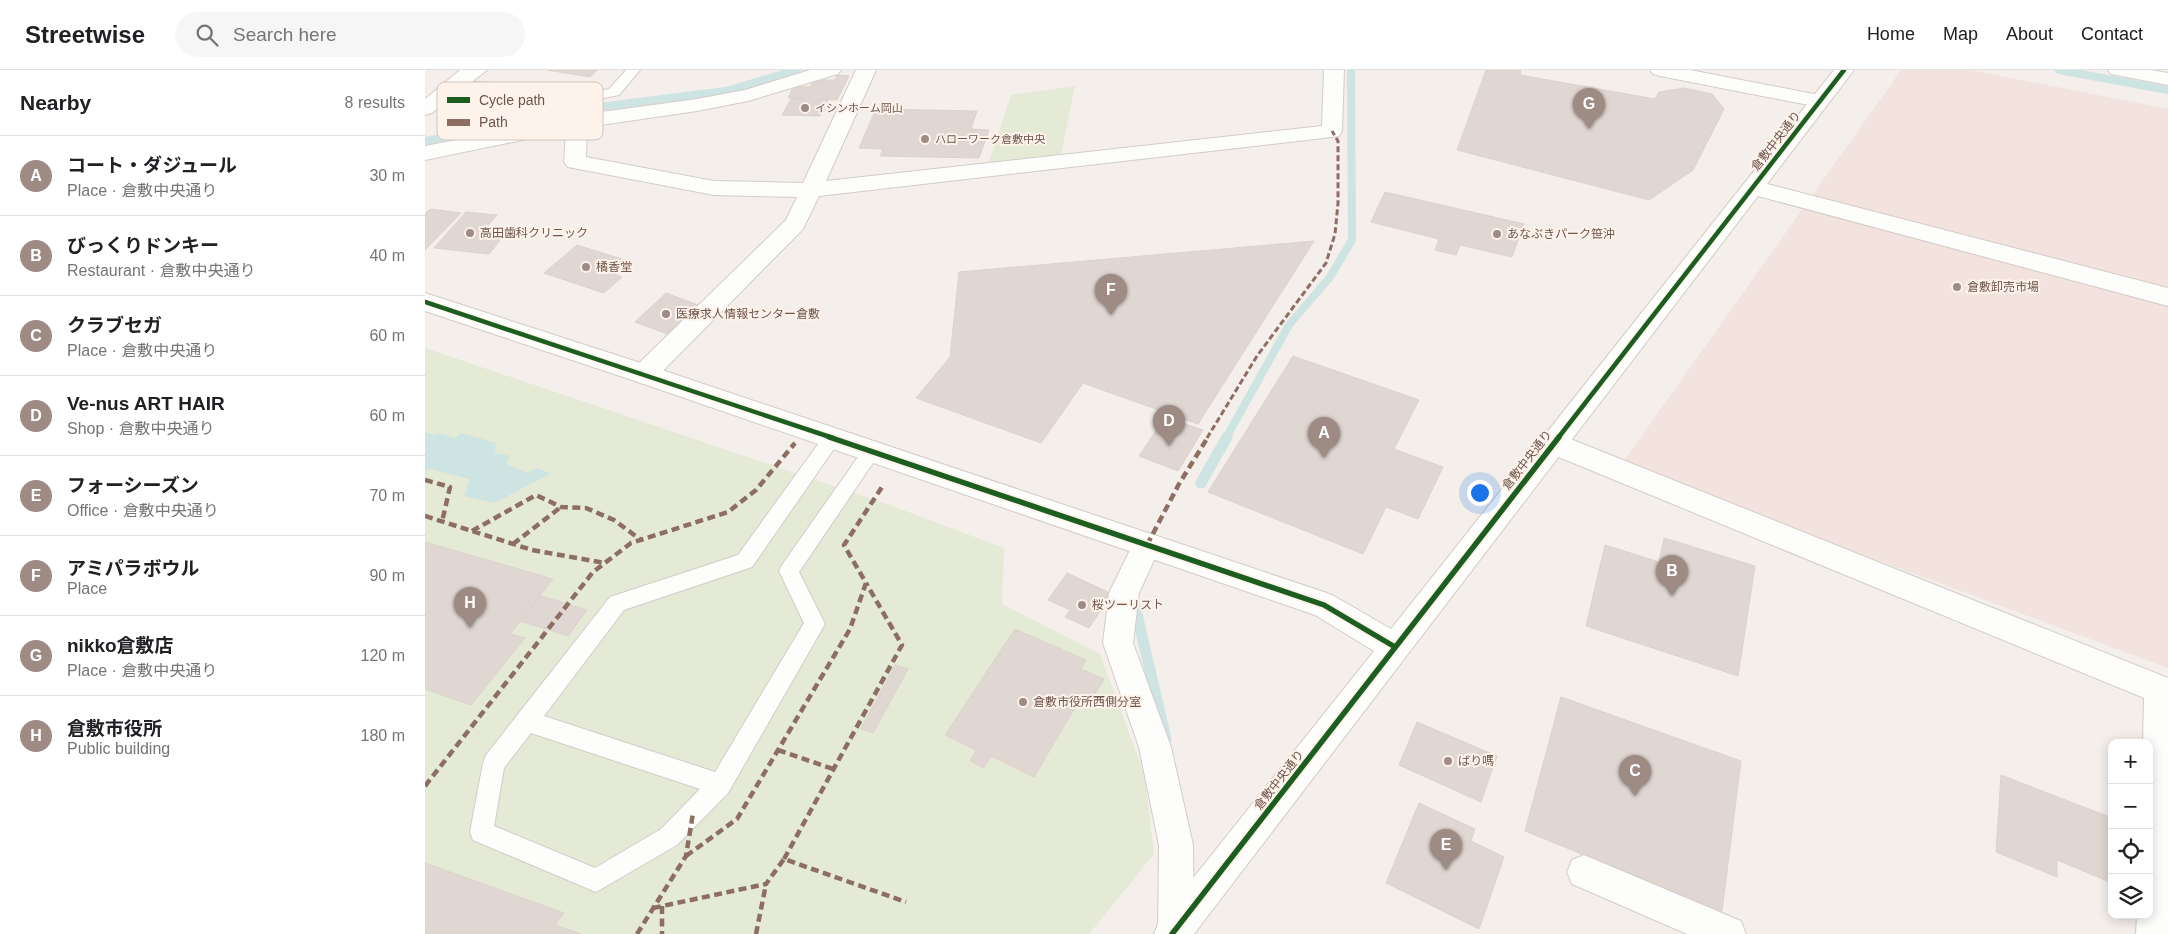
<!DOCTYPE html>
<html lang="en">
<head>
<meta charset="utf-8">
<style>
	:root { --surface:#fff; --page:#f6f6f6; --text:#202124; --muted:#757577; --line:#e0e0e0; --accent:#9e8b84 }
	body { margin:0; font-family:Arial,"Noto Sans JP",sans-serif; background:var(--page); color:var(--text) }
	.controls { position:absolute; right:15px; bottom:15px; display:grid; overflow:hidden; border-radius:10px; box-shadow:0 2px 12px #0003 }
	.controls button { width:45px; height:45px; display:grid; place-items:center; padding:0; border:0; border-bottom:1px solid var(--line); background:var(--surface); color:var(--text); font:25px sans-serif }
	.you { position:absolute; left:1054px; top:422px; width:18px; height:18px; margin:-12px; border:4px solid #fff; border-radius:50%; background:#1a73e8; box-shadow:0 0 0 8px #1a73e833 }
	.badge { display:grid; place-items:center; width:32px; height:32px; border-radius:50%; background:var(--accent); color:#fff; font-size:16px; font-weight:700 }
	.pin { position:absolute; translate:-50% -41px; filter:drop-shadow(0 1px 2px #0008) }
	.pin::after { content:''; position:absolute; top:26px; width:18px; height:15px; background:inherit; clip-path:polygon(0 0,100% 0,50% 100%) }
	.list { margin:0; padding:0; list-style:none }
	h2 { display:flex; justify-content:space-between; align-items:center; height:65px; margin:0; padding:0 20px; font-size:21px }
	h2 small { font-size:16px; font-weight:400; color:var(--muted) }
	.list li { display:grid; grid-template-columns:32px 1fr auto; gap:15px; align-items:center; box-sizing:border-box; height:80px; padding:0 20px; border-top:1px solid var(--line) }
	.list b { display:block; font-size:19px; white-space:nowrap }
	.list p { margin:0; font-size:16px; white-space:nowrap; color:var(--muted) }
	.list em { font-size:16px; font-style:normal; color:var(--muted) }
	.icon { flex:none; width:28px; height:28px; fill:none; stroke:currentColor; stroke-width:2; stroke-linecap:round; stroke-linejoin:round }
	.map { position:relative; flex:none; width:1743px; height:864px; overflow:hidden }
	header { display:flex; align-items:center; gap:30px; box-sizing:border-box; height:70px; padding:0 25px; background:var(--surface); border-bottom:1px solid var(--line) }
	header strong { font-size:24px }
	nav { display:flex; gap:28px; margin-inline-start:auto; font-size:18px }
	.search { width:350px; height:45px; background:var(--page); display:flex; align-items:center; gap:12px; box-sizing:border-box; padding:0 18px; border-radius:28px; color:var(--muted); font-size:19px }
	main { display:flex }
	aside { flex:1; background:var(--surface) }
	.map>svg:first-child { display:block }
	.commercial { fill:#f3e3de }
	.green { fill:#e4ead6 }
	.water { fill:#cde4e3 }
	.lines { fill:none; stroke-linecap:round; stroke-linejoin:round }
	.stream-far1 { stroke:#cde4e3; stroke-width:8 }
	.stream { stroke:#cde4e3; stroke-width:11 }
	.building { fill:#e1d7d2; stroke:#dcd2cd }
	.lane-casing { stroke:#d3ccc8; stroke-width:2 }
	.street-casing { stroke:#d3ccc8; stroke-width:2 }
	.secondary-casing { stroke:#d3cac6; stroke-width:2 }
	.lane { fill:#fdfdfc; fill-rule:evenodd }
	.street { fill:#fdfdfc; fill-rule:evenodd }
	.secondary { fill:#fdfdfc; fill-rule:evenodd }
	.quiet-far1 { stroke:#8d6e63; stroke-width:3; stroke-dasharray:6 3; stroke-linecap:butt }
	.quiet { stroke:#8d6e63; stroke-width:4.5; stroke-dasharray:8 4.5; stroke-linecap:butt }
	.cycleway-far1-casing { stroke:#fdf3eb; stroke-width:7 }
	.cycleway-casing { stroke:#fdf3eb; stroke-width:9 }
	.cycleway-far1 { stroke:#1b5e20; stroke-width:4.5 }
	.cycleway { stroke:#1b5e20; stroke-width:5.5 }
	.poi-dot { fill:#9e8b84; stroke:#fdf3eb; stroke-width:2 }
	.labels { text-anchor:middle; stroke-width:4; stroke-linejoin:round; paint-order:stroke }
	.far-poi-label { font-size:11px; fill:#6f554d; stroke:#fdf3eb; text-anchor:start }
	.street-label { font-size:12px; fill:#6f554d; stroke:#fdf3eb }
	.poi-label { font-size:12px; fill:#6f554d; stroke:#fdf3eb; text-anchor:start }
	.key { fill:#fdf3eb; stroke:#d2c4bc; stroke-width:1 }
	.key-label { font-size:14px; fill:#6f554d }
</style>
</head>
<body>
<header>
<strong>Streetwise</strong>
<div class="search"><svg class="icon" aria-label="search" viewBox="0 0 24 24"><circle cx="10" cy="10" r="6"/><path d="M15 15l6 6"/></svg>Search here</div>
<nav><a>Home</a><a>Map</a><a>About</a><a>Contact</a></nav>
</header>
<main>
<aside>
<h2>Nearby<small>8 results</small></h2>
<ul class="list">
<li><span class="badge">A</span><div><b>コート・ダジュール</b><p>Place · 倉敷中央通り</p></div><em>30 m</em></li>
<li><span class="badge">B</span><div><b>びっくりドンキー</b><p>Restaurant · 倉敷中央通り</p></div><em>40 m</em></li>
<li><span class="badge">C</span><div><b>クラブセガ</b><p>Place · 倉敷中央通り</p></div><em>60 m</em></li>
<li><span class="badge">D</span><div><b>Ve-nus ART HAIR</b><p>Shop · 倉敷中央通り</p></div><em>60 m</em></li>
<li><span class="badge">E</span><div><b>フォーシーズン</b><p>Office · 倉敷中央通り</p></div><em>70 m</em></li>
<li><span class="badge">F</span><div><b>アミパラボウル</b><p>Place</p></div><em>90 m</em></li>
<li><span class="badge">G</span><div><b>nikko倉敷店</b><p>Place · 倉敷中央通り</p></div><em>120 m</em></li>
<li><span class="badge">H</span><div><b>倉敷市役所</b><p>Public building</p></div><em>180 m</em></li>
</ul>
</aside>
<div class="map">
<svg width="1743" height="864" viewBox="0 0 1743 864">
	<rect width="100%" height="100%" fill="#f4efea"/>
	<path class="commercial" d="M1476,0h70l197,39v559l-547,-203z"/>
	<path class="green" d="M650,16l-14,68 -72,8 22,-67z
		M0,278l462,156 117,44 -2,56 98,50 45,122 9,78 -65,80h-664z"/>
	<path class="water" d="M0,362l9,3 3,-2 18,5 6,-5 35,10 -1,10 15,3 -4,8 21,9 9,-5 15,5 -56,30 -31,-7 6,-17 -40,-10 -5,2z"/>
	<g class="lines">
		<path class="stream-far1" d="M1634,0l109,20
			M158,39l143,-18 71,-21
			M0,71l130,-26
			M801,368l63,-113 41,-48 22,-37 -1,-170"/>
		<path class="stream" d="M776,413l26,-46
			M710,536l31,133"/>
	</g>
	<path class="building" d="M122,0h50l-7,7z
		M1061,0h35l-1,5 135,24 4,-7 25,-4 28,6 12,15 -31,61 -44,30 -192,-50z
		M412,5l12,1 -12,24 -49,-2 6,-12 16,1 5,-7h20z
		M46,11l39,3 -15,16 -39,-3z
		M366,29l37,2 -8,15 -38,-1z
		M451,39l101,2 -6,18 18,1 -10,28 -99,-2 3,-7 -24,-1z
		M960,122l139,32 -12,33 -52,-12 -4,10 -21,-5 4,-11 -68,-17z
		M5,139l31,4 -36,37v-36z
		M41,142l31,3 -15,17 23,2 -16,20 -55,-6z
		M889,171l-116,183 -115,-41 -42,60 -125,-45 34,-41 9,-85z
		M152,175l51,16 -14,13 8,3 -18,16 -60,-20z
		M241,223l32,12 -31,29 -32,-12z
		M868,286l126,44 -25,49 49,18 -25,52 -32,-12 -23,47 -155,-62z
		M740,347l38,13 -25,41 -39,-15z
		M1239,468l91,28 -17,110 -152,-50 19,-81 54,17z
		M0,472l128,37 -43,55 15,4 -54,67 -46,-16z
		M642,503l45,21 -23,34 -24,-11 5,-7 -22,-10z
		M116,526l46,14 -19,26 -48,-15z
		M590,559l71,31 -5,9 23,10 -15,25 -9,-5 -46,78 -43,-21 -7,12 -14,-7 6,-11 -31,-15z
		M470,595l13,4 -35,64 -12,-4z
		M1136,627l180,64 -19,150 -197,-80z
		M992,652l80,34 -16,46 -82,-37z
		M1576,705l111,43v65l-55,-23v17l-61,-25z
		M994,733l56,26 -4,12 33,16 -25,72 -93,-46z
		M0,793l139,50 -9,12 26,9h-156z"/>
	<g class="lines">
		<defs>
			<path id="lane" d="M201,0h14l-21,25 -41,8 -7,-4 2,-3 36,-7z
				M407,361l6,2 3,5 -3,5 -86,124 -128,43 -80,106 171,56 89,-149 -25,-52 3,-6 83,-118 6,-2 6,2 3,5 -3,5 -78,115 26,52 -97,169 -51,52 -81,47 -123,-52 -3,-8 13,-69 3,-8 124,-158 128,-42 88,-122zM106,663l169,56 -39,40 -66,39 -101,-42 10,-58z"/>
			<path id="street" d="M35,0h27l-55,43 -7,2v-16z
				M385,0h31l-3,4 -90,27 -51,10 -110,16 -1,30 128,24 89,2 53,-113h20l-50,111 496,-55 2,-56h20l-2,61 -3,5 -7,1 -513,59 -16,33 -150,152 -9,3 -9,-3 -4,-7 4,-7 151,-147 11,-23 -83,-2 -146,-28 -4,-5 2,-31 -141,29v-14l142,-28 1,-19 3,-4 7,-2 7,2 3,4 -1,15 110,-15 48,-9z
				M1225,0h40l129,25 7,2 3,4 -3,4 -7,2 -159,-31 -7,-2z
				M1683,0h43l17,3v12l-57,-11z
				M1128,362l615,246v256h-32l1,-19h12v-172h-6l1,-45 -600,-247 -4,-8 4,-8z
				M722,463l10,3 4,9 -22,48 -6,50 38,104 22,98 1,89h-36l1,-89 -20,-98 -36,-104 6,-50 28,-57z
				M1159,785l157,66 5,13h-59l-115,-50 -5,-12 5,-12z"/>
			<path id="secondary" d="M1409,0h20l-87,114 401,104v18l-410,-110 -564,738h-40l5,-13 215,-270 -59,-36 -680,-234 -210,-70v-18l228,74 671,225 10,4 57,33z"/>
		</defs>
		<use href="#lane" class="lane-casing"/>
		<use href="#street" class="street-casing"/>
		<use href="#secondary" class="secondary-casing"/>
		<use href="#lane" class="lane"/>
		<use href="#street" class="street"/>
		<use href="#secondary" class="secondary"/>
		<path class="quiet-far1" d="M782,368l50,-82 69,-93 9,-29 3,-31v-62l-6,-10"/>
		<path class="quiet" d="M0,410l25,7 -8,35
			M0,446l107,34 73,13
			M47,461l64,-36 25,12 25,1 28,12 27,20
			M88,474l48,-37
			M722,475l32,-61 29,-47
			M353,680l55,19
			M0,716l168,-214 38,-29 97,-31 28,-22 39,-47
			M261,786l51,-37 113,-190 16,-46 -22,-38 38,-58
			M359,789l118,-214 -36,-62
			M237,836v28
			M228,838l113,-24 18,-25 122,43
			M212,864l49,-78 7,-43
			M331,864l10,-50"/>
		<defs>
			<path id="cycleway-far1" d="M0,232l408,136
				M1133,368l286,-368"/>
			<path id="cycleway" d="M404,367l495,168 71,42
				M747,864l387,-497"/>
		</defs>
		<use href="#cycleway-far1" class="cycleway-far1-casing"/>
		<use href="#cycleway" class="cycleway-casing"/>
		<use href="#cycleway-far1" class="cycleway-far1"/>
		<use href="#cycleway" class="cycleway"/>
	</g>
	<g class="poi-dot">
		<circle cx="380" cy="38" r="5"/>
		<circle cx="500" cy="69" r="5"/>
		<circle cx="45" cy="163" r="5"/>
		<circle cx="1072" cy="164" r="5"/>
		<circle cx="161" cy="197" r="5"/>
		<circle cx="1532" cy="217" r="5"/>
		<circle cx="241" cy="244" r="5"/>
		<circle cx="657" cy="535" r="5"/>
		<circle cx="598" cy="632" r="5"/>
		<circle cx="1023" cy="691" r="5"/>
	</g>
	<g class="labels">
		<g class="far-poi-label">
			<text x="390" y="42">イシンホーム岡山</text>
			<text x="510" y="73">ハローワーク倉敷中央</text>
		</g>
		<g class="street-label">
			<text transform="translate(1351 71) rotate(-52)" y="4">倉敷中央通り</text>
			<text transform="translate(1102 390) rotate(-52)" y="4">倉敷中央通り</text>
			<text transform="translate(854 710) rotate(-52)" y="4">倉敷中央通り</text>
		</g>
		<g class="poi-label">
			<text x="55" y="167">高田歯科クリニック</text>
			<text x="1082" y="168">あなぶきパーク笹沖</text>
			<text x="171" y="201">橘香堂</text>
			<text x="1542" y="221">倉敷卸売市場</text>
			<text x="251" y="248">医療求人情報センター倉敷</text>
			<text x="667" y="539">桜ツーリスト</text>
			<text x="608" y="636">倉敷市役所西側分室</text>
			<text x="1033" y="695">ばり嗎</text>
		</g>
	</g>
	<rect x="12" y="12" width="166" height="58" rx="8" class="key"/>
	<rect x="22" y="27" width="23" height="6" fill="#1b5e20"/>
	<rect x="22" y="49" width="23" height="7" fill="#8d6e63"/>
	<g class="key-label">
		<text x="54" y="35">Cycle path</text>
		<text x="54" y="57">Path</text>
	</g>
</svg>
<div class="controls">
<button>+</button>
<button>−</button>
<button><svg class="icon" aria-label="locate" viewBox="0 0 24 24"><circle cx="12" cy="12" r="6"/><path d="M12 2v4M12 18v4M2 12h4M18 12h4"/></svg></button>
<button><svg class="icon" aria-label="layers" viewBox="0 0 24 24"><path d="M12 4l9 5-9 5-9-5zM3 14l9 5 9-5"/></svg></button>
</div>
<div class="you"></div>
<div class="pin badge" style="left:899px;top:388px">A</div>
<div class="pin badge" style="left:1247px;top:526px">B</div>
<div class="pin badge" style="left:1210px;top:726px">C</div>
<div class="pin badge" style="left:744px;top:376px">D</div>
<div class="pin badge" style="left:1021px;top:800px">E</div>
<div class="pin badge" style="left:686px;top:245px">F</div>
<div class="pin badge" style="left:1164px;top:59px">G</div>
<div class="pin badge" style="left:45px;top:558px">H</div>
</div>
</main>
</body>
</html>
